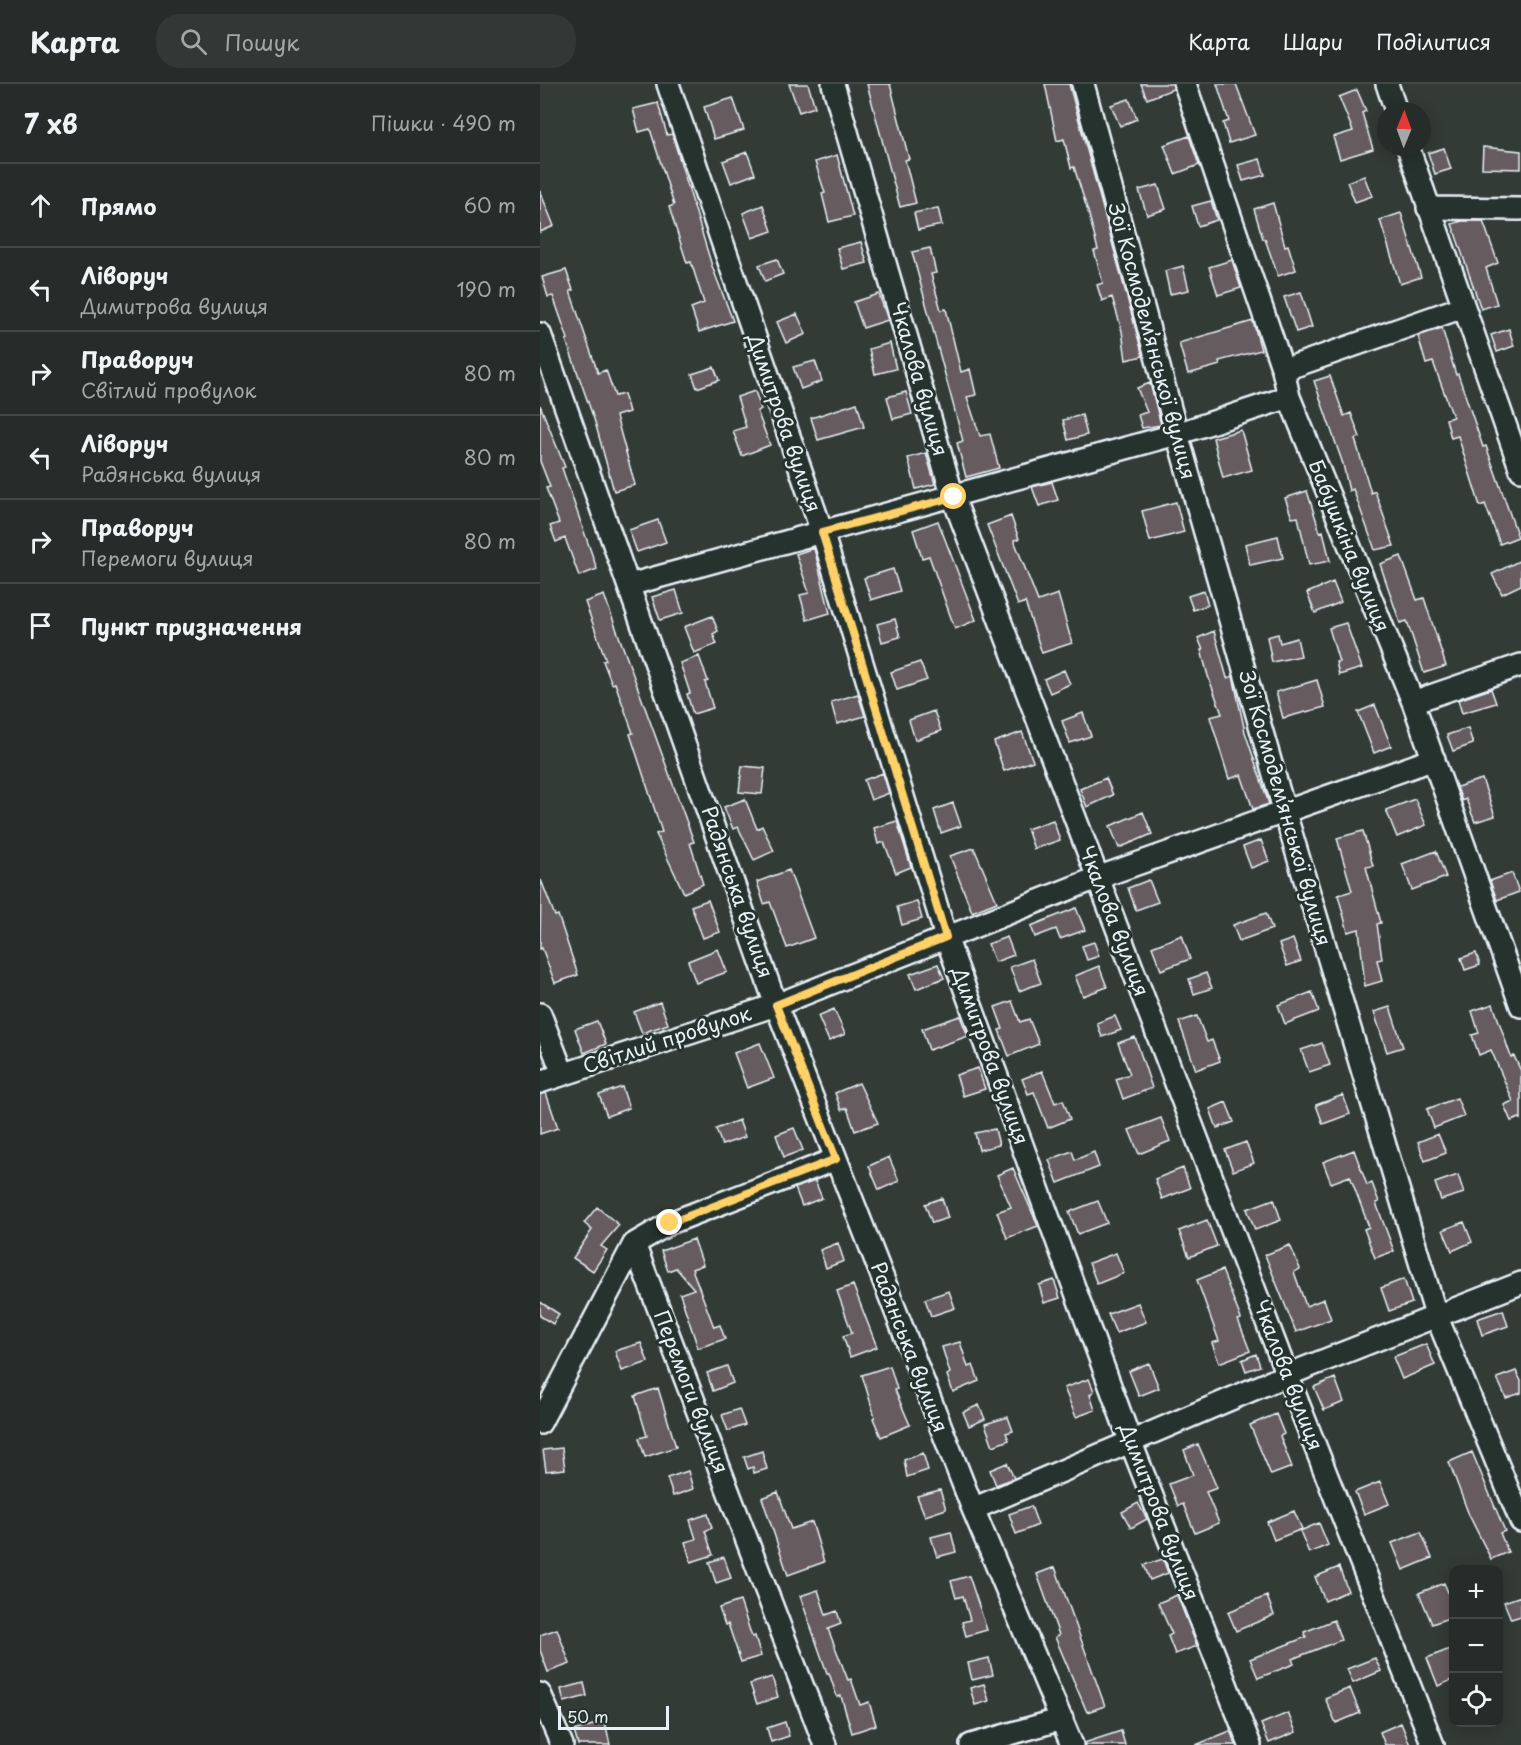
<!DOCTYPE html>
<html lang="uk">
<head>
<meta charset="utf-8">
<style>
	:root { --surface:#262c29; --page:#323835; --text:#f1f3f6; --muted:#a4a7a8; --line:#424846 }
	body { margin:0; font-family:"Playpen Sans",sans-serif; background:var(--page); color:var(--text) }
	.controls { position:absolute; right:18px; bottom:18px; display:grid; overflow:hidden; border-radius:12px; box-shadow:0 3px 15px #0003 }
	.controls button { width:54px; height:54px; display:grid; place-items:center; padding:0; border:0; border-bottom:2px solid var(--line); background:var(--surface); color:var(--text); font:30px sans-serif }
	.compass { position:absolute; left:837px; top:18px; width:54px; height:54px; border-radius:50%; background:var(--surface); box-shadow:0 3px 15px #0003; rotate:1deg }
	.scale { position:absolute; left:18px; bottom:15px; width:111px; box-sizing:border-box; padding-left:6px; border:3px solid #e8f1f8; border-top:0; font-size:16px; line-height:21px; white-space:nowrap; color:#e8f1f8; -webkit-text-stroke:4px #26332d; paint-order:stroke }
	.stop { position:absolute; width:18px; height:18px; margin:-14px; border:4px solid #ffd166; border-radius:50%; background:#fff }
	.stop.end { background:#ffd166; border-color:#fff; box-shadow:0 2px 6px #0008 }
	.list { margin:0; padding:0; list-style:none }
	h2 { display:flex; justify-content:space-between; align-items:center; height:78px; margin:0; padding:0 24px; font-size:26px }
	h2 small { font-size:20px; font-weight:400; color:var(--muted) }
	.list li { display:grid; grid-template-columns:39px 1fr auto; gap:18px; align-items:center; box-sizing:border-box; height:84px; padding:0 24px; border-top:2px solid var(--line) }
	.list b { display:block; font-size:22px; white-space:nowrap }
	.list p { margin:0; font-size:20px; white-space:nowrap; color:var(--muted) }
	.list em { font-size:20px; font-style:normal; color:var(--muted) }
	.icon { flex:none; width:33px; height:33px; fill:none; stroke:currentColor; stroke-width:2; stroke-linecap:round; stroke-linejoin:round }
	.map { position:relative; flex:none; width:981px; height:1661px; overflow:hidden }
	header { display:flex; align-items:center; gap:36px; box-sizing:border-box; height:84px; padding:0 30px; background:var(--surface); border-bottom:2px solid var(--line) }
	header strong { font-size:28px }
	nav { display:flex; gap:33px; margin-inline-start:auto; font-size:21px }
	.search { width:420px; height:54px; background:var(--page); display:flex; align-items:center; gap:15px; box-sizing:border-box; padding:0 21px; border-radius:24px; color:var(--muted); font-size:22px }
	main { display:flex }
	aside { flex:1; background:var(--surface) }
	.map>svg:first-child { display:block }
	.building { fill:#665b5e; stroke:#e8f1f8; stroke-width:1.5 }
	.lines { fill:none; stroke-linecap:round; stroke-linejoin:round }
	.minor-casing { stroke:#e8f1f8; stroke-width:26 }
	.minor { stroke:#26332d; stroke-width:21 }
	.route { stroke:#ffd166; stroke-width:8 }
	.labels { text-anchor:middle; stroke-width:6; stroke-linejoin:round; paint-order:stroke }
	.street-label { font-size:20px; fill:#e8f1f8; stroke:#26332d }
</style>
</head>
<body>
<header>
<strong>Карта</strong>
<div class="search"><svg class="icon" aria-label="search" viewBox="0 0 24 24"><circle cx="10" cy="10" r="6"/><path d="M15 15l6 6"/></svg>Пошук</div>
<nav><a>Карта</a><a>Шари</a><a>Поділитися</a></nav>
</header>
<main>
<aside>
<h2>7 хв<small>Пішки · 490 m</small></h2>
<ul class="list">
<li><svg class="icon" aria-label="ahead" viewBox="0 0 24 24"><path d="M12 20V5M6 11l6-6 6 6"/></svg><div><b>Прямо</b></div><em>60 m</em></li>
<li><svg class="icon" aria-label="left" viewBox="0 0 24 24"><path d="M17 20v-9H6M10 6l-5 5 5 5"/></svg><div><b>Ліворуч</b><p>Димитрова вулиця</p></div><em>190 m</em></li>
<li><svg class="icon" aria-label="right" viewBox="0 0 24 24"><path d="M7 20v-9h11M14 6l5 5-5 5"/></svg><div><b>Праворуч</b><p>Світлий провулок</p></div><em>80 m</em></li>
<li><svg class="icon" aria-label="left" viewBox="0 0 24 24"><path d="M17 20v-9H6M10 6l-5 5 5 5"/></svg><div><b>Ліворуч</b><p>Радянська вулиця</p></div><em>80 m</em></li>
<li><svg class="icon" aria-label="right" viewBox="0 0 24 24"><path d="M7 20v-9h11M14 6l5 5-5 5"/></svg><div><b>Праворуч</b><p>Перемоги вулиця</p></div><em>80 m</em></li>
<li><svg class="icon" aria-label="arrive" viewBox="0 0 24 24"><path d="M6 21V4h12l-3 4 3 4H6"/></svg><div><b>Пункт призначення</b></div></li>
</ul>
</aside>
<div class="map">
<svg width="981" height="1661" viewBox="0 0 981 1661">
	<rect width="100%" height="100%" fill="#333b37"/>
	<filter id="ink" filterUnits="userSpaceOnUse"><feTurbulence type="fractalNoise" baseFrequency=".0167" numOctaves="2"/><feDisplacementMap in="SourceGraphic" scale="12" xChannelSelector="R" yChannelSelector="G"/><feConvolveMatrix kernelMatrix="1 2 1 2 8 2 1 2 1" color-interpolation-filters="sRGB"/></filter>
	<g filter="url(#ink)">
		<path class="building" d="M249,0h19l7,23 -16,5z
			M327,0h23l19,75 -4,1 11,43 -16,4z
			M505,0h24l74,272 -17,4 -4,-29 -10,-34 -10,4 -5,-16 6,-2 -9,-32 4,-1 -9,-35 -15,-48 -3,1 -7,-29 -7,2z
			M601,0h32v5l-26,10z
			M677,0h19l19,51 -26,8 -6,-20 6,-2z
			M817,6l9,21 -4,2 11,36 -33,10 -7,-22 20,-6 -14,-34z
			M193,14l11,32 -30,9 -10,-32z
			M589,15l8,20 -17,7 -9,-21z
			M118,19l9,32 5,-1 40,132 21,55 -34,11 -8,-24 13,-5 -13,-41 -4,1 -10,-31 -8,-25 5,-2 -24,-76 -11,3 -6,-23z
			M649,52l10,29 -24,9 -11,-29z
			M943,63l38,4v18l-39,-1z
			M904,64l7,21 -16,5 -7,-21z
			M207,68l8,22 -24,9 -8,-22z
			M297,71l16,61 -24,6 -7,-28 3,-1 -10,-31z
			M720,75l5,16 -22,6 -5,-16z
			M824,92l8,20 -17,6 -8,-20z
			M618,101l8,24 -19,6 -8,-25z
			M0,107l14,35 -14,6z
			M671,117l6,19 -19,6 -6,-20z
			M733,119l12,43 3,-1 8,25 -18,6 -13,-37h-2l-9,-30z
			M223,121l9,26 -20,7 -9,-25z
			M398,124l4,17 -24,5 -4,-17z
			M861,129l20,64 -21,7 -20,-64z
			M922,137h21l15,42 -12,5 11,36 -16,5 -29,-85z
			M321,158l6,21 -24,6 -6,-21z
			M390,164l6,25 -5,1 10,36 5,-1 15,63 9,-3 6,26 -9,2 13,39 10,-2 9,34 -33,9 -9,-34 6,-2 -51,-189z
			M237,175l6,15 -18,7 -6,-16z
			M692,176l9,28 -23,7 -9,-28z
			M643,182l6,24 -19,4 -5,-23z
			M26,186l7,20 -3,1 28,82 8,-3 9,26 9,-2 5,18 -13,4 19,69 -21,6 -19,-69 -29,-82 2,-1 -15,-43 -5,1 -6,-20z
			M761,208l11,35 -16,5 -12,-35z
			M339,210l9,26 -25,8 -9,-26z
			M257,230l9,20 -20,9 -9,-21z
			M713,237l8,29 -42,11 1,4 -32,9 -9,-31z
			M902,244l14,47 2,-1 25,73 3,-1 32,91 -18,7 -15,-40 -5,2 -22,-70 -7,2 -5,-19 7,-2 -20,-55 -7,2 -8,-28z
			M969,245l5,17 -17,6 -6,-17z
			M350,259l6,26 -21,5 -6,-25z
			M275,277l7,20 -21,8 -8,-22z
			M174,283l5,13 -22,8 -5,-14z
			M790,292l14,40 7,-3 9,24 -5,2 16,54 4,-2 19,55 -19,4 -22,-61 -4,2 -6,-27 -29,-83z
			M610,299l11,42 -19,3 -4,-13 9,-3 -10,-24z
			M215,307l6,18 -4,2 13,34 -28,11 -9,-25 13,-4 -9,-30z
			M366,308l6,22 -19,5 -6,-22z
			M317,319l7,24 -46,13 -7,-22z
			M0,321l25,62 -3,1 35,101 -18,7 -14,-38 -9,4 -6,-16 9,-3 -13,-35 4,-1 -10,-26z
			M542,331l5,20 -19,5 -5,-20z
			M701,346l11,40 -29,8 -10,-40z
			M386,369l9,31 -19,5 -8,-31z
			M512,398l6,18 -19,6 -7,-19z
			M767,407l13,41 3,-1 7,30 -21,4 -11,-48 -6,1 -7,-20z
			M636,418l8,30 -34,9 -8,-30z
			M471,432l8,23 -5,1 24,61 20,-7 14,49 -30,10 -17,-51 -7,3 -31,-80z
			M118,436l8,22 -29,10 -8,-22z
			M398,437l38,99 -21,9 -26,-73 -7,2 -9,-28z
			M738,452l5,22 -33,7 -5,-21z
			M274,464l16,65 -23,7 -7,-25 9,-2 -13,-39z
			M861,472l16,44 7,-2 22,68 -22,7 -17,-52 -7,2 -20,-59z
			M981,476v25l-19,9 -10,-20z
			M353,485l7,22 -29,9 -7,-22z
			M793,498l8,20 -26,11 -8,-20z
			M136,506l7,23 -23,7 -8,-23z
			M664,507l4,14 -15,5 -5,-14z
			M64,511l90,247 -4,1 13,41 -19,9 -28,-59 6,-2 -32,-98 3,-1 -18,-50 -3,1 -9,-23 3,-1 -21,-58z
			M172,532l6,15 -5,3 4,10 -23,9 -10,-26z
			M355,535l5,18 -18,5 -5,-18z
			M806,539l16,45 -23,7 -3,-13h3l-10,-34z
			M674,547l13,47 6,-2 12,56 24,72 -16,5 -12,-34 -12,4 -19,-62 12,-3 -14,-38 -7,-26h2l-5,-12z
			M738,550l2,9 17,-5 4,18 -29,6 -5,-25z
			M159,572l9,25 -3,1 8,26 -20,6 -6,-20 3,-1 -10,-30z
			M380,578l7,18 -30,10 -6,-18z
			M524,586l6,14 -20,9 -6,-14z
			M777,596l8,27 -42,11 -7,-26z
			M951,605l5,14 -34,10 -4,-13z
			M318,610l7,22 -28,8 -6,-22z
			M835,621l16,41 -17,7 -16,-41z
			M394,627l7,20 -26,9 -6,-20z
			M543,629l8,23 -21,7 -8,-22z
			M928,644l5,16 -20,7 -6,-16z
			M482,648l11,29 -29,10 -10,-29z
			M202,682l23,2 -3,26 -23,-2z
			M343,689l6,20 -18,7 -7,-20z
			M566,694l7,17 -26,12 -7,-18z
			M942,695l13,37 -20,6 -9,-23 -4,2 -5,-14z
			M205,715l12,30 5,-3 12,25 -20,9 -16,-33 -5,2 -9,-22z
			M875,715l11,26 -29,12 -11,-27z
			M413,719l8,23 -20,7 -7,-23z
			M603,728l9,22 -33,14 -9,-22z
			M513,736l7,20 -26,9 -7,-20z
			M357,737l14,46 -15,6 -12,-31 -6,2 -4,-16z
			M823,747l10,35 -7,1 15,56 -4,1 5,35 -5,1 5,21 -17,5 -6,-57 -11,3 -10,-37 14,-4 -15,-53z
			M721,756l8,21 -18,7 -8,-21z
			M434,764l23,54 -25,10 -22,-56z
			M896,767l10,26 -34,13 -10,-26z
			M249,786l25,68 -27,10 -17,-46 -6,2 -7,-22z
			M972,789l7,19 -22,8 -7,-19z
			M1,796l14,36 3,-1 20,60 -23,8 -13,-35 -2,1z
			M609,796l9,22 -22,8 -8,-22z
			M168,816l12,32 -17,6 -12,-32z
			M377,817l5,18 -20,6 -5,-18z
			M536,824l9,22 -25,9 -4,-10 -21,8 -4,-11z
			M726,829l6,16 -33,12 -6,-16z
			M642,851l8,24 -29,11 -9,-23z
			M467,853l7,18 -19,7 -7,-18z
			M753,855l8,22 -14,5 -8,-22z
			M554,858l5,14 -12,4 -5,-14z
			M178,865l9,23 -31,11 -8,-22z
			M936,869l4,12 -15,5 -4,-12z
			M492,875l9,24 -22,8 -9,-24z
			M398,880l6,14 -28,11 -6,-15z
			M559,882l8,21 -24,9 -8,-20z
			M666,889l6,15 -18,6 -5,-15z
			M772,908l7,19 -34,13 -7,-19z
			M472,917l8,21 9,-3 10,25 -30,12 -10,-26 4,-1 -8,-22z
			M120,918l8,22 -26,9 -8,-21z
			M953,920l18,53 3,-1 7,15v49l-1,-2 -9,3 -7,-16 9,-4 -22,-51 -12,5 -7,-20 7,-2 -7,-22z
			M850,923l13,40 -16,5 -13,-40z
			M294,925l11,25 -16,7 -11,-25z
			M420,932l8,20 -39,14 -7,-21z
			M575,932l6,14 -19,7 -5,-14z
			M657,932l10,26 5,-2 8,21 -24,9 -17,-48z
			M57,937l9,23 -22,9 -9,-24z
			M595,953l17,51 -29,11 -7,-20 14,-5 -12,-31z
			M220,959l14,35 -27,10 -13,-35z
			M782,959l8,22 -21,7 -8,-22z
			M438,984l7,21 -22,7 -7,-21z
			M502,987l13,32 8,-3 7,19 -22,9 -14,-36 -6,2 -6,-15z
			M319,999l19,40 -23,8 -8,-23 -6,2 -6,-17z
			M82,1003l7,21 -22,8 -8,-21z
			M6,1009l12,35 -18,6v-40z
			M803,1011l7,19 -27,10 -7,-19z
			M917,1014l7,18 -30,12 -7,-19z
			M686,1018l8,20 -17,6 -7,-19z
			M621,1034l9,23 -31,13 -10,-24z
			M199,1036l6,17 -23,8 -6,-16z
			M254,1044l9,22 -19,7 -8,-22z
			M455,1045l4,16 -20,5 -4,-17z
			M898,1050l8,19 -21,8 -7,-19z
			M706,1058l8,21 -21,8 -8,-21z
			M814,1066l13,35 5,-2 7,19 -3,1 18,48 -19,7 -11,-29 5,-2 -19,-51 -19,7 -8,-21z
			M532,1067l3,9 19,-8 5,15 -41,16 -9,-23z
			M349,1073l10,24 -20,9 -10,-24z
			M473,1084l25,58 -31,12 -10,-26 14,-5 -14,-32z
			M643,1084l7,20 -28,11 -7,-20z
			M918,1091l6,18 -23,7 -6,-17z
			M275,1097l7,17 -20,8 -7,-18z
			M402,1114l6,20 -16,5 -7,-19z
			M734,1115l7,21 -26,10 -8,-21z
			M558,1117l9,22 -29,11 -9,-22z
			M57,1123l22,18 -18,21 6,4 -14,21 -20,-13 19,-28 -8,-7z
			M667,1136l10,26 -28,11 -10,-26z
			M924,1138l8,20 -20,9 -9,-21z
			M154,1155l9,26 -11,4 22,58 6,-2 5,14 -27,9 -18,-54 14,-5 -18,-21 -8,3 -7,-20z
			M298,1159l6,18 -18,7 -6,-18z
			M750,1161l10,24 -6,3 12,34 18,-7 7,20 -35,13 -31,-77z
			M576,1169l8,20 -27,11 -8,-21z
			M682,1186l19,49 -3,1 12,31 -31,12 -7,-20 7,-2 -22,-61z
			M864,1195l8,24 -23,8 -8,-23z
			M514,1196l6,18 -16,5 -5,-18z
			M313,1201l24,62 -27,10 -7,-21 9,-3 -15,-42z
			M409,1207l6,17 -24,8 -6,-17z
			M0,1218l19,12 -6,10 -13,-8z
			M598,1219l8,19 -30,11 -8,-19z
			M963,1226l5,16 -26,9 -5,-16z
			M420,1258l8,25 5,-2 6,16 -26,11 -6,-17 3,-2 -8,-26z
			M101,1259l7,19 -26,9 -7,-20z
			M886,1260l9,21 -33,14 -9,-22z
			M716,1270l4,12 -14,5 -4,-11z
			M609,1279l10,25 -20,8 -10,-25z
			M187,1282l6,17 -20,8 -6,-18z
			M350,1282l7,23 -2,1 15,35 -29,12 -8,-19 2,-1 -13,-42z
			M976,1287l5,10v12l-15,5 -9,-20z
			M795,1294l9,24 -20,8 -10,-23z
			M549,1295l5,12 -4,4 5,15 -19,7 -12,-29z
			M118,1304l18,59 -31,10 -6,-19 8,-2 -12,-40z
			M439,1321l6,14 -16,7 -6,-14z
			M199,1325l6,16 -17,6 -6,-16z
			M736,1330l8,20 -4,2 12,31 -21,8 -21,-50z
			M468,1333l5,14 -7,2 3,7 -16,6 -8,-22z
			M658,1360l19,44 -11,4 13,31 -24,10 -12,-29 -5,2 -9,-22 24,-9 -9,-25z
			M22,1364l3,21 -19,2 -3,-21z
			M222,1367l5,18 -13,4 -1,-6 -5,2 -4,-12z
			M932,1368l33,79 -5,2 8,19 -17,7 -22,-44 -20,-53z
			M383,1369l5,17 -21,7 -3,-17z
			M467,1379l7,15 -18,7 -6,-15z
			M148,1387l5,18 -20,7 -6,-18z
			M840,1398l9,22 -25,10 -9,-22z
			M400,1406l6,19 -21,7 -8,-20z
			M238,1408l13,37 21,-7 12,40 -36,13 -26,-77z
			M598,1419l9,16 -16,9 -9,-16z
			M491,1422l7,19 -22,9 -7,-20z
			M754,1427l8,18 -28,11 -7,-18z
			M168,1430l4,14 -7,3 8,24 -22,7 -6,-20 11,-3 -6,-19z
			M779,1439l9,22 -19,8 -9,-22z
			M411,1448l5,20 -19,5 -6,-20z
			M881,1448l11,26 -29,12 -11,-27z
			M184,1473l7,21 -15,5 -7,-21z
			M623,1475l5,14 -18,7 -6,-15z
			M515,1483l50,139 -18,6 -32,-75 4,-2 -22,-61z
			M799,1483l9,24 -23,10 -10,-24z
			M429,1492l18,54 -21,6 -4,-14 8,-2 -7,-24 -7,2 -5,-17z
			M904,1499l10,23v10l-22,8 -13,-31z
			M278,1506l8,25 11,-4 4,13 -13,5 20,51 3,-1 9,26 9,-3 7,23 -24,8 -11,-37 -4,1 -8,-24h-2l-27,-77z
			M637,1511l20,51 -22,8 -7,-18 4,-2 -14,-31z
			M727,1512l7,19 -38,16 -8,-19z
			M981,1512v20l-10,3 -7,-17z
			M200,1517l12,36 3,-1 6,20 -20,6 -13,-38 -3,1 -6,-17z
			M794,1536l7,20 -49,19 2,5 -36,14 -8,-19 56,-22 -2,-5z
			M17,1545l13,35 -22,8 -8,-22v-15z
			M910,1565l4,9v21l-16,7 -11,-28z
			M449,1574l4,17 -21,5 -4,-17z
			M835,1574l6,13 -28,12 -6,-14z
			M232,1593l6,20 -21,7 -7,-20z
			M44,1599l3,13 -23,6 -3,-13z
			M444,1600l5,17 -14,4 -5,-17z
			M810,1604l10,25 -24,10 -11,-25z
			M748,1629l8,19 -27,11 -8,-19z
			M65,1637l5,24h-32l-4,-14z
			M245,1638l4,14 -18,6 -4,-14z
			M861,1639l9,22h-25l-5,-13z
			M581,1647l4,14h-41v-2z
			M690,1647l6,14h-40z"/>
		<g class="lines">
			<defs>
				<path id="minor" d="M128,0l154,448 124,405 185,506 119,302
					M293,0l120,413 334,878 146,370
					M543,0l94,350 108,379 151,502 85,206
					M645,0l98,286 6,27 124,305 108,304
					M847,0l9,27
					M868,63l113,323
					M888,124l93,1
					M0,250l236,671 197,504 99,236
					M743,286l180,-63
					M89,501l548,-151 112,-37
					M873,618l108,-37
					M0,930l23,60
					M0,998l236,-77 321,-127 337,-119
					M0,1339l94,-179
					M433,1425l314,-134 234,-92
					M0,1610l22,51
					M285,1661l-191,-501 36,-21 166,-64
					M431,1661l91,-26"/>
			</defs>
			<use href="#minor" class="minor-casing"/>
			<use href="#minor" class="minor"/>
		</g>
	</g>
	<g class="lines" filter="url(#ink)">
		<path class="route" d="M130,1139l166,-64 -60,-154 170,-68 -124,-405 132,-35"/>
	</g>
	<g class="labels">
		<g class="street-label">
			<text transform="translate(612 257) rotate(75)" y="7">Зої Космодем’янської вулиця</text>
			<text transform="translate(379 295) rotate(74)" y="7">Чкалова вулиця</text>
			<text transform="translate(244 339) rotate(71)" y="7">Димитрова вулиця</text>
			<text transform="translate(809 462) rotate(68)" y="7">Бабушкіна вулиця</text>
			<text transform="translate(745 724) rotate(74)" y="7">Зої Космодем’янської вулиця</text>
			<text transform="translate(197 808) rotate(71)" y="7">Радянська вулиця</text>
			<text transform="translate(574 837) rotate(69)" y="7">Чкалова вулиця</text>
			<text transform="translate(127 956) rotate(-18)" y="7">Світлий провулок</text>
			<text transform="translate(450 972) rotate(70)" y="7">Димитрова вулиця</text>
			<text transform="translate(369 1263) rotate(69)" y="7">Радянська вулиця</text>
			<text transform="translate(748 1291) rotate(69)" y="7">Чкалова вулиця</text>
			<text transform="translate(151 1308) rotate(69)" y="7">Перемоги вулиця</text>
			<text transform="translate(619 1428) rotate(69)" y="7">Димитрова вулиця</text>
		</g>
	</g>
</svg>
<div class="controls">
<button>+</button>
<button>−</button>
<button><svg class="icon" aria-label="locate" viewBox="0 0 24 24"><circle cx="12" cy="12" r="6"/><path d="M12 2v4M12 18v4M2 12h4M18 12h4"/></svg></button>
</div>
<svg class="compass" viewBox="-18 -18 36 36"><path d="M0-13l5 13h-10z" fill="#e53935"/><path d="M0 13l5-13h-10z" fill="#a4a7a8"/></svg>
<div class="scale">50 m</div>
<div class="stop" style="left:414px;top:413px"></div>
<div class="stop end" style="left:130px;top:1139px"></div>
</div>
</main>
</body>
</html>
